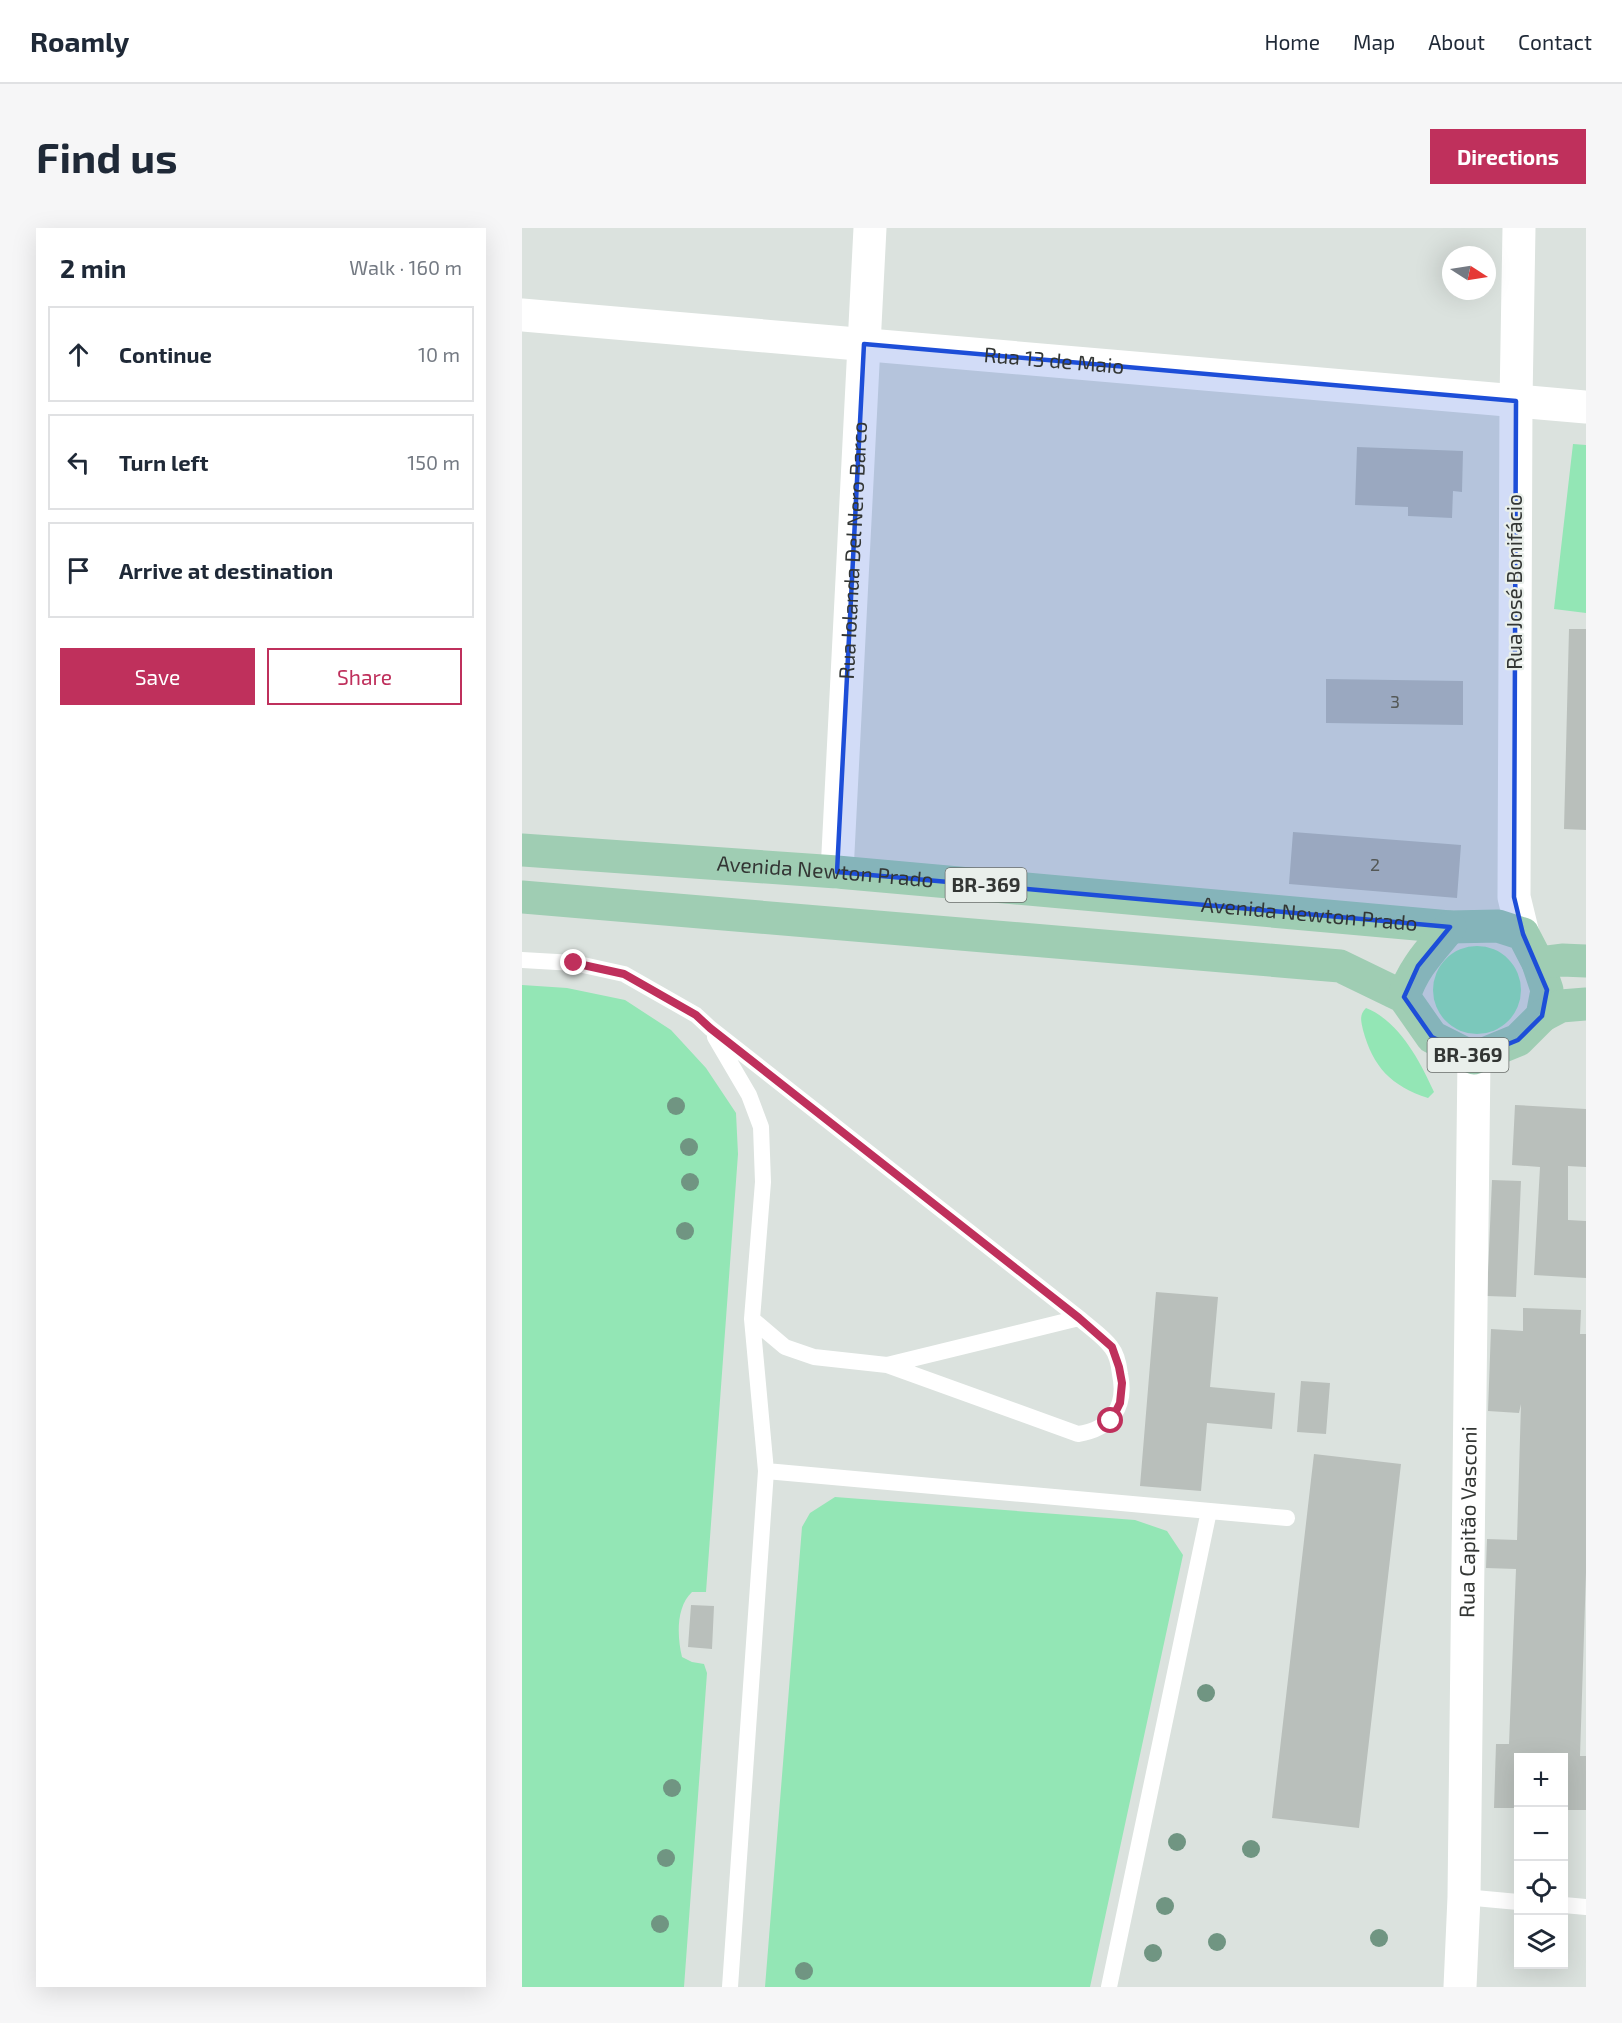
<!DOCTYPE html>
<html lang="en">
<head>
<meta charset="utf-8">
<style>
	:root { --surface:#fff; --page:#f6f6f7; --text:#1f2937; --muted:#747a83; --line:#e0e1e3; --accent:#bf305c }
	body { margin:0; font-family:"Exo 2",sans-serif; background:var(--page); color:var(--text) }
	.controls { position:absolute; right:18px; bottom:18px; display:grid; overflow:hidden; border-radius:0px; box-shadow:0 6px 24px #0002 }
	.controls button { width:54px; height:54px; display:grid; place-items:center; padding:0; border:0; border-bottom:2px solid var(--line); background:var(--surface); color:var(--text); font:30px sans-serif }
	.compass { position:absolute; left:920px; top:18px; width:54px; height:54px; border-radius:50%; background:var(--surface); box-shadow:0 6px 24px #0002; rotate:102deg }
	.stop { position:absolute; width:18px; height:18px; margin:-14px; border:4px solid #bf305c; border-radius:50%; background:#fff }
	.stop.end { background:#bf305c; border-color:#fff; box-shadow:0 2px 6px #0008 }
	.list { margin:0; padding:0; list-style:none }
	h2 { display:flex; justify-content:space-between; align-items:center; height:78px; margin:0; padding:0 24px; font-size:26px }
	h2 small { font-size:20px; font-weight:400; color:var(--muted) }
	.list li { display:grid; grid-template-columns:39px 1fr auto; gap:18px; align-items:center; box-sizing:border-box; height:96px; margin:0 12px 12px; padding:0 12px; border:2px solid var(--line); border-radius:0px }
	.list b { display:block; font-size:22px; white-space:nowrap }
	.list em { font-size:20px; font-style:normal; color:var(--muted) }
	.actions { display:flex; gap:12px; padding:18px 24px }
	.actions a { flex:1; padding:14px 0; border:2px solid var(--accent); border-radius:0px; text-align:center; font-size:21px; color:var(--accent) }
	.actions .main { background:var(--accent); color:#fff }
	.icon { flex:none; width:33px; height:33px; fill:none; stroke:currentColor; stroke-width:2; stroke-linecap:round; stroke-linejoin:round }
	.map { position:relative; flex:none; width:1064px; height:1759px; overflow:hidden; border-radius:0px }
	header { display:flex; align-items:center; gap:36px; box-sizing:border-box; height:84px; padding:0 30px; background:var(--surface); border-bottom:2px solid var(--line) }
	header strong { font-size:28px }
	nav { display:flex; gap:33px; margin-inline-start:auto; font-size:21px }
	.intro { display:flex; align-items:center; justify-content:space-between; box-sizing:border-box; height:144px; padding:0 36px }
	h1 { margin:0; font-size:42px }
	.button { padding:15px 27px; border-radius:0px; background:var(--accent); color:#fff; font-size:21px; font-weight:700 }
	main { display:flex; gap:36px; padding:0 36px }
	aside { flex:1; background:var(--surface); border-radius:0px; box-shadow:0 6px 24px #0002 }
	.map>svg:first-child { display:block }
	.green { fill:#93e6b5 }
	.building { fill:#b9bfbb }
	.lines { fill:none; stroke-linecap:round; stroke-linejoin:round }
	.service { stroke:#fff; stroke-width:16 }
	.minor { stroke:#fff; stroke-width:33 }
	.tertiary { stroke:#fff; stroke-width:33 }
	.primary { stroke:#9fcdb3; stroke-width:33 }
	.tree { fill:#709582 }
	.route { stroke:#bf305c; stroke-width:8 }
	.marked { fill:#1d4ed8; fill-opacity:0.2; stroke:#1d4ed8; stroke-width:4.5; stroke-linejoin:round }
	.labels { text-anchor:middle; stroke-width:4.5; stroke-linejoin:round; paint-order:stroke }
	.number-label { font-size:18px; fill:#545856 }
	.shield { fill:#e9efeb; stroke:#6a6e6b; stroke-width:1.5 }
	.shield-label { font-size:20px; font-weight:bold; fill:#333634 }
	.street-label { font-size:21px; fill:#333634; stroke:#e9efeb }
</style>
</head>
<body>
<header>
<strong>Roamly</strong>
<nav><a>Home</a><a>Map</a><a>About</a><a>Contact</a></nav>
</header>
<div class="intro"><h1>Find us</h1><a class="button">Directions</a></div>
<main>
<aside>
<h2>2 min<small>Walk · 160 m</small></h2>
<ul class="list">
<li><svg class="icon" aria-label="ahead" viewBox="0 0 24 24"><path d="M12 20V5M6 11l6-6 6 6"/></svg><div><b>Continue</b></div><em>10 m</em></li>
<li><svg class="icon" aria-label="left" viewBox="0 0 24 24"><path d="M17 20v-9H6M10 6l-5 5 5 5"/></svg><div><b>Turn left</b></div><em>150 m</em></li>
<li><svg class="icon" aria-label="arrive" viewBox="0 0 24 24"><path d="M6 21V4h12l-3 4 3 4H6"/></svg><div><b>Arrive at destination</b></div></li>
</ul>
<div class="actions"><a class="main">Save</a><a>Share</a></div>
</aside>
<div class="map">
<svg width="1064" height="1759" viewBox="0 0 1064 1759">
	<rect width="100%" height="100%" fill="#dbe2de"/>
	<path class="green" d="M1051,216l13,1v168l-32,-4z
		M911 762a44 44 0 1 1 88 0a44 44 0 1 1-88 0Z
		M0,757l45,3 58,12 46,30 35,38 30,45 2,41 -32,438h-14c-16,15 -15,44 -10,65l10,5 12,2 3,9 -23,314h-162z
		M844,780c33,13 54,53 68,84l-6,6c-37,-12 -55,-31 -65,-68 -2,-9 -4,-15 3,-22z
		M313,1269l300,23 32,11 16,24 -93,432h-325l37,-460 8,-14z"/>
	<path class="building" d="M835,219l106,4 -1,41 -9,-1 -1,27 -44,-2v-9l-53,-2z
		M1047,401h17v201l-22,-1z
		M804,451l137,2v44l-137,-2z
		M771,604l168,13 -4,53 -168,-14z
		M993,877l71,4v58l-18,-1v54l18,1v57l-52,-3 6,-108 -28,-2z
		M970,952l29,1 -5,116 -29,-1z
		M634,1064l62,5 -8,90 65,6 -3,36 -65,-6 -6,68 -61,-5z
		M1001,1080l58,2 -1,24h6v239l-6,183h6v54h-22v-52h-46v50h-24l2,-64h13l7,-175 -30,-1 1,-29 30,1 4,-136 -2,9 -31,-2 3,-82 32,2z
		M779,1153l29,2 -4,51 -29,-2z
		M792,1226l87,10 -42,364 -87,-10z
		M169,1377l23,1 -2,43 -24,-2z"/>
	<g class="lines">
		<path class="service" d="M0,732l52,3 50,11 72,41 14,13 369,290c10,9 24,18 32,29 5,6 8,18 9,27 7,33 -9,55 -42,60l-191,-69 -73,-8 -29,-10 -33,-28
			M193,809l34,58 12,32 2,55 -11,137 14,152 -36,516
			M365,1137l192,-47
			M244,1243l521,47
			M942,1669l54,5
			M1042,1677l22,2
			M587,1759l100,-476"/>
		<g class="minor">
			<path id="s1" d="M0,87l1064,92"/>
			<path id="s2" d="M315,644l33,-644"/>
		</g>
		<g class="tertiary">
			<path d="M997,0l-3,173 -2,496 9,37"/>
			<path id="s3" d="M938,1759l4,-90 10,-839"/>
		</g>
		<g class="primary">
			<path id="s4" d="M0,622l315,22 613,55 48,-1 25,8 15,29 9,27 -5,26 -24,24 -44,18 -42,-21 -28,-40 -64,-31 -818,-69"/>
			<path d="M1016,735l24,-3 24,1"/>
			<path d="M882,769c8,-28 28,-48 46,-70"/>
			<path d="M1020,788l19,-10 25,-2"/>
		</g>
	</g>
	<g class="tree">
		<circle cx="154" cy="878" r="9"/>
		<circle cx="167" cy="919" r="9"/>
		<circle cx="168" cy="954" r="9"/>
		<circle cx="163" cy="1003" r="9"/>
		<circle cx="684" cy="1465" r="9"/>
		<circle cx="150" cy="1560" r="9"/>
		<circle cx="655" cy="1614" r="9"/>
		<circle cx="729" cy="1621" r="9"/>
		<circle cx="144" cy="1630" r="9"/>
		<circle cx="643" cy="1678" r="9"/>
		<circle cx="138" cy="1696" r="9"/>
		<circle cx="857" cy="1710" r="9"/>
		<circle cx="695" cy="1714" r="9"/>
		<circle cx="631" cy="1725" r="9"/>
		<circle cx="282" cy="1743" r="9"/>
	</g>
	<g class="lines">
		<path class="route" d="M52,735l50,11 72,41 14,13 369,290 33,29 7,20 3,16 -2,20 -9,18"/>
	</g>
	<path class="marked" d="M342,116l652,57 -2,496 9,37 24,56 -5,26 -24,24 -44,18 -42,-21 -28,-40 14,-31 32,-39 -613,-55z"/>
	<g class="labels">
		<g class="number-label">
			<text x="873" y="480">3</text>
			<text x="853" y="643">2</text>
		</g>
		<g class="shield">
			<rect x="423.5" y="640" width="81" height="34" rx="4.5"/>
			<rect x="905.5" y="810" width="81" height="34" rx="4.5"/>
		</g>
		<g class="shield-label">
			<text x="464" y="664">BR-369</text>
			<text x="946" y="834">BR-369</text>
		</g>
		<g class="street-label">
			<text dy="7" stroke="none"><textPath href="#s1" startOffset="534">Rua 13 de Maio</textPath></text>
			<text dy="7" stroke="none"><textPath href="#s2" startOffset="322">Rua Iolanda Del Nero Barco</textPath></text>
			<text transform="translate(993 354) rotate(-90)" y="7">Rua José Bonifácio</text>
			<text dy="7" stroke="none"><textPath href="#s4" startOffset="304">Avenida Newton Prado</textPath></text>
			<text dy="7" stroke="none"><textPath href="#s4" startOffset="790">Avenida Newton Prado</textPath></text>
			<text dy="7" stroke="none"><textPath href="#s3" startOffset="465">Rua Capitão Vasconi</textPath></text>
		</g>
	</g>
</svg>
<div class="controls">
<button>+</button>
<button>−</button>
<button><svg class="icon" aria-label="locate" viewBox="0 0 24 24"><circle cx="12" cy="12" r="6"/><path d="M12 2v4M12 18v4M2 12h4M18 12h4"/></svg></button>
<button><svg class="icon" aria-label="layers" viewBox="0 0 24 24"><path d="M12 4l9 5-9 5-9-5zM3 14l9 5 9-5"/></svg></button>
</div>
<svg class="compass" viewBox="-18 -18 36 36"><path d="M0-13l5 13h-10z" fill="#e53935"/><path d="M0 13l5-13h-10z" fill="#747a83"/></svg>
<div class="stop" style="left:589px;top:1193px"></div>
<div class="stop end" style="left:52px;top:735px"></div>
</div>
</main>
</body>
</html>
